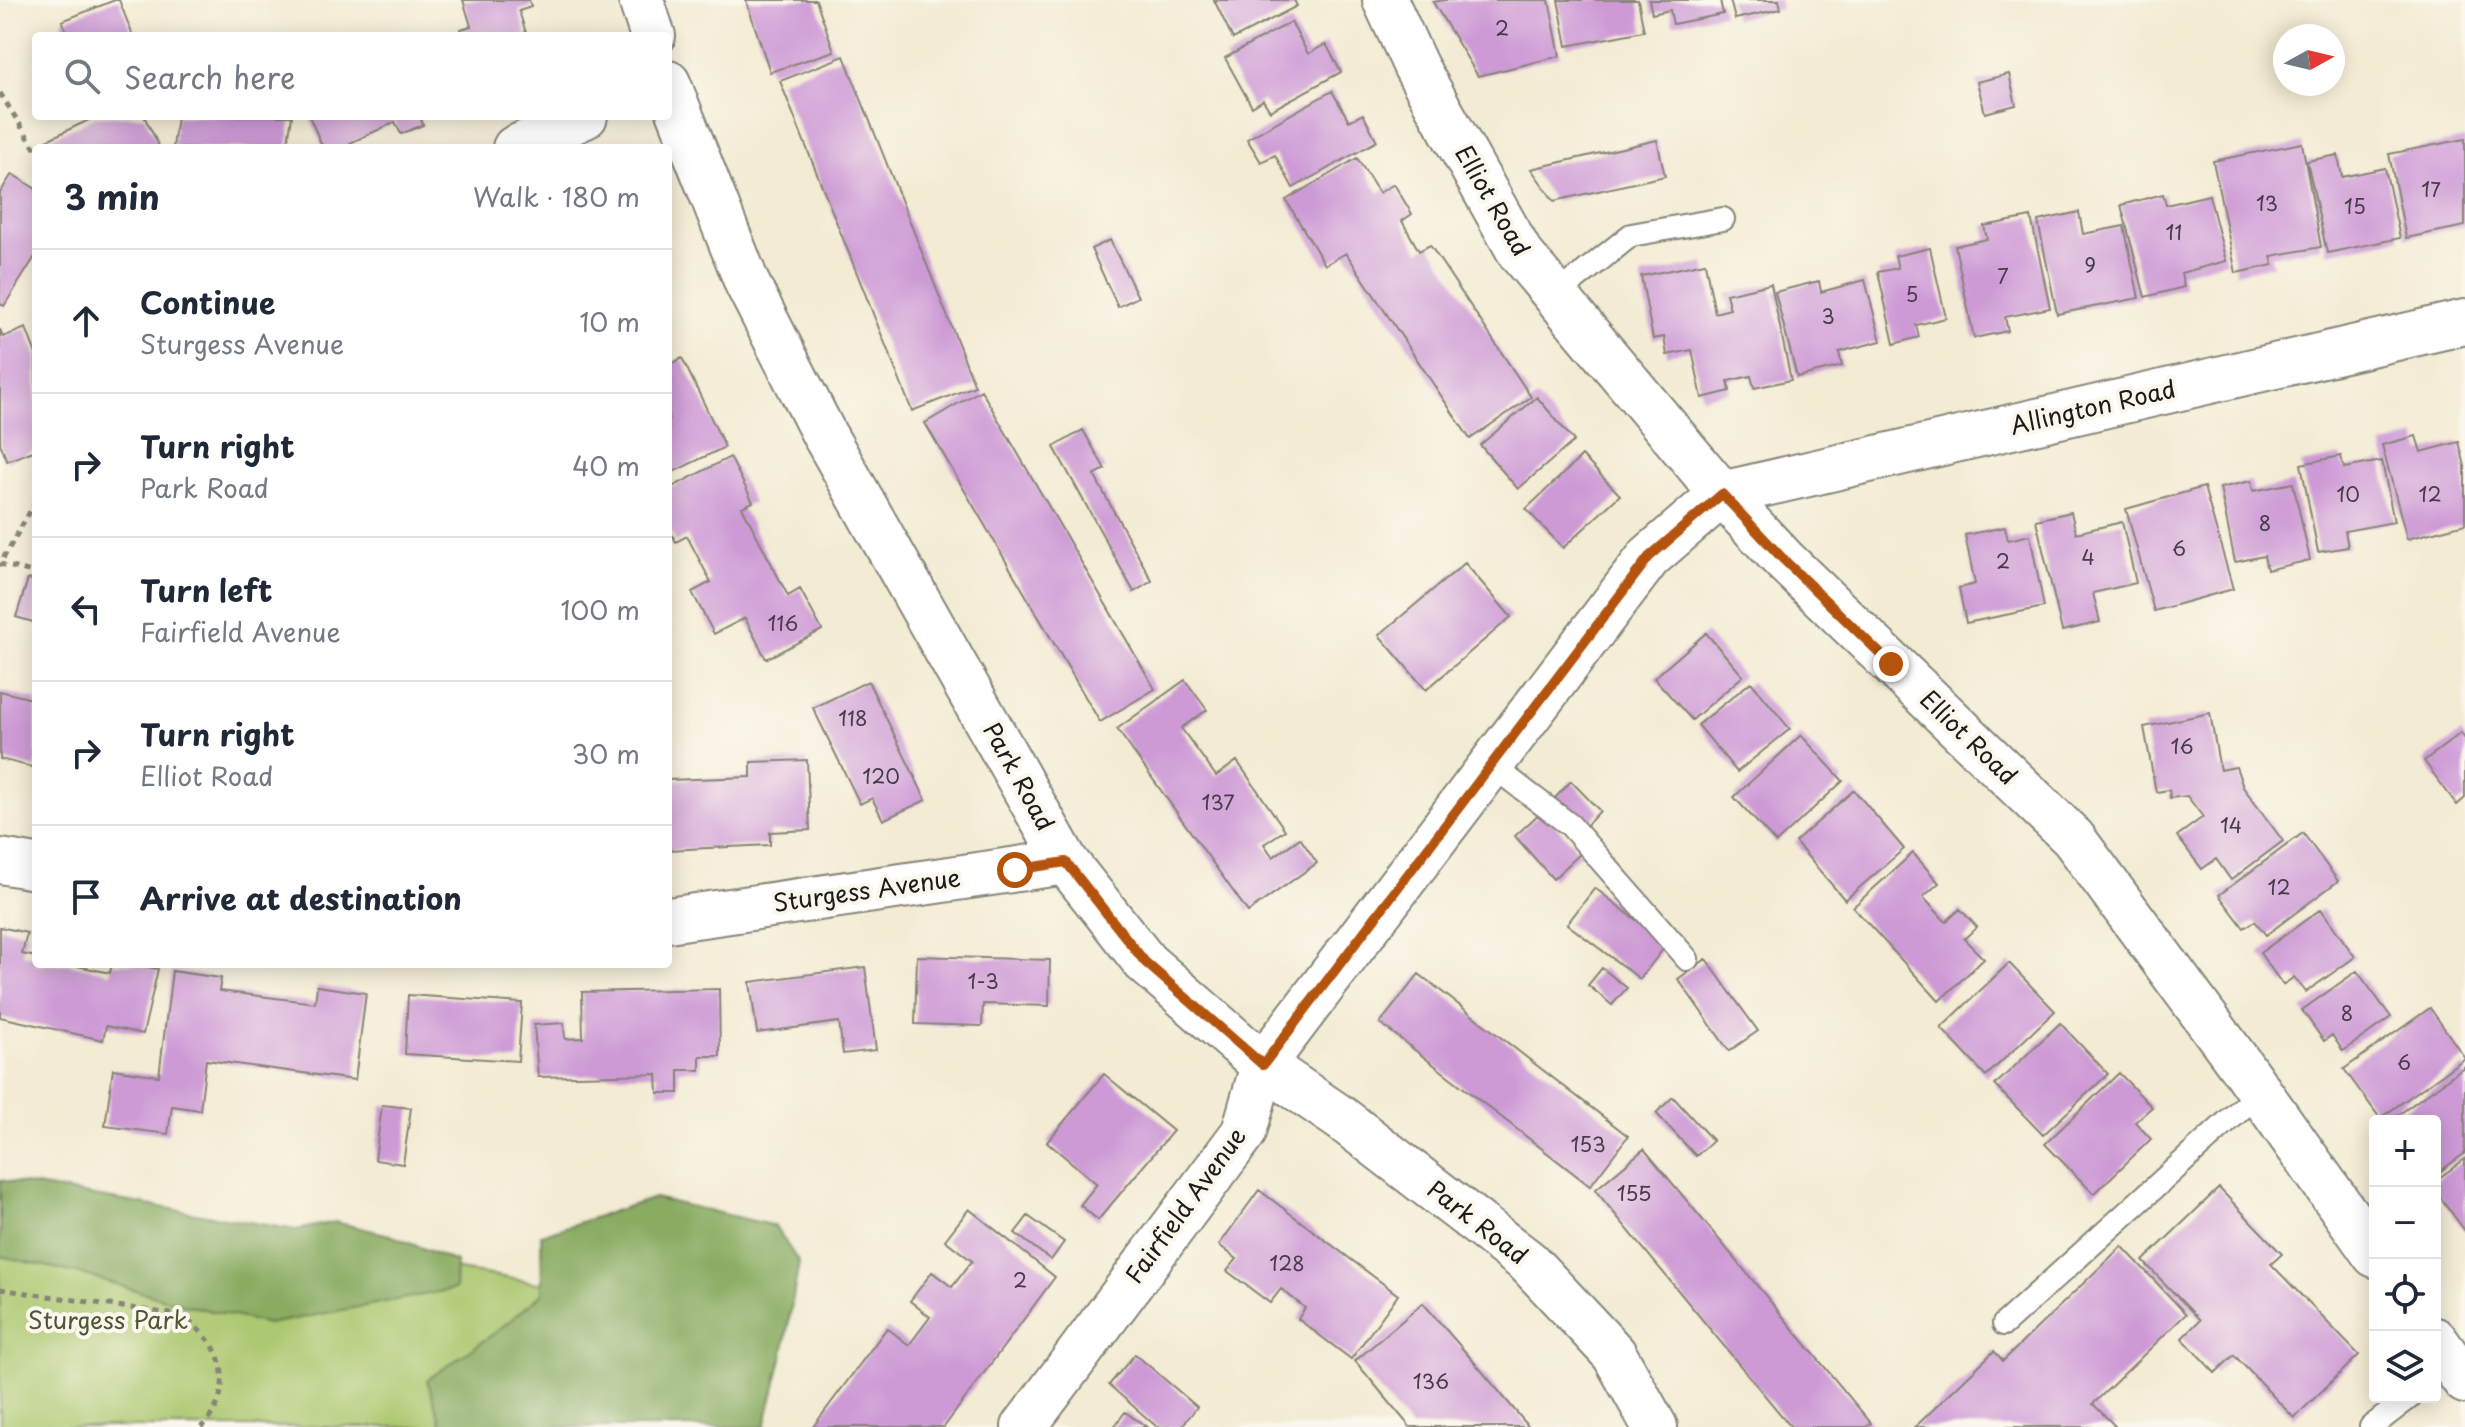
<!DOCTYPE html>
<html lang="en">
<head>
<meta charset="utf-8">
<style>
	:root { --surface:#fff; --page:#f2f2f3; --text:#1f2937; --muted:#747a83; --line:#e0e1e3 }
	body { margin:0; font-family:"Playpen Sans",sans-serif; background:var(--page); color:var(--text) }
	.controls { position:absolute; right:24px; bottom:24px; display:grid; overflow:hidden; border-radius:8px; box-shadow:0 4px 20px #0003 }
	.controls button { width:72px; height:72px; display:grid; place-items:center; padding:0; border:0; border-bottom:2px solid var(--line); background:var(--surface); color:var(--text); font:40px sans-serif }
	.compass { position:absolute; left:2273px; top:24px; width:72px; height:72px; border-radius:50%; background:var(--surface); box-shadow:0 4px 20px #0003; rotate:82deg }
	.stop { position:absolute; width:24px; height:24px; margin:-18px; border:6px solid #b45309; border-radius:50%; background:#fff }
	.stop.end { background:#b45309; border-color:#fff; box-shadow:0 2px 8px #0008 }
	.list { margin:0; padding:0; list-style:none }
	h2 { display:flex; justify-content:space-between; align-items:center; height:104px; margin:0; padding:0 32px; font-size:34px }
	h2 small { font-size:26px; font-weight:400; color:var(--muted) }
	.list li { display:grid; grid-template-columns:52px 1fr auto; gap:24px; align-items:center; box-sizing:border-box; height:144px; padding:0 32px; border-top:2px solid var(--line) }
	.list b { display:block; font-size:30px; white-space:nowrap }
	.list p { margin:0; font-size:26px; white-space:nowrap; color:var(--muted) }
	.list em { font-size:26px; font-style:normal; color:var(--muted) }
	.icon { flex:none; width:44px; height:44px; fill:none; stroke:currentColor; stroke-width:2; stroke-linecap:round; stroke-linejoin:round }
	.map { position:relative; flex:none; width:2465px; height:1427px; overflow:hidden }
	.search { position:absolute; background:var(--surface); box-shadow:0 4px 20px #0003; left:32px; top:32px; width:640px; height:88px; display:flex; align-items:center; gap:20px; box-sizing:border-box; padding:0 28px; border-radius:8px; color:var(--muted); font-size:30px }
	.panel { position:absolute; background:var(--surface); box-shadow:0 4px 20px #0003; left:32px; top:144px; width:640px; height:824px; border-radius:8px }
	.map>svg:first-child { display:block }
	.green { fill:#acc86f; stroke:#647246; stroke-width:2 }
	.forest { fill:#89ac62; stroke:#52643f; stroke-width:2 }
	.building { fill:#cd9ad6 }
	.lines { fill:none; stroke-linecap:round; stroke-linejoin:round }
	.lane-casing { stroke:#888478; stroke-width:26 }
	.street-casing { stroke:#888478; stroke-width:48 }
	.secondary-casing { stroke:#888478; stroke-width:48 }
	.path { stroke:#888478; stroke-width:5; stroke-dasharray:6 6; stroke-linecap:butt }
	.lane { stroke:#fff; stroke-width:22 }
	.street { stroke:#fff; stroke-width:44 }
	.secondary { stroke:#fff; stroke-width:44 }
	.route { stroke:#b45309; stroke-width:10 }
	.labels { text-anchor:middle; stroke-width:8; stroke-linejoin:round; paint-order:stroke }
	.number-label { font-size:20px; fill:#483c4a }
	.street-label { font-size:24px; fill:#1c1c1c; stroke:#fbf7ec }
	.park-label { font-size:24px; fill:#4e5839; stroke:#fbf7ec }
</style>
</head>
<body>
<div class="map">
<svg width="2465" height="1427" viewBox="0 0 2465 1427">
	<rect width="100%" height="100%" fill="#fbf7ec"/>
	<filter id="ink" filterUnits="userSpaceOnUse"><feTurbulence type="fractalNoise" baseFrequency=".0125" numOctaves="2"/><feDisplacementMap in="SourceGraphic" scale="16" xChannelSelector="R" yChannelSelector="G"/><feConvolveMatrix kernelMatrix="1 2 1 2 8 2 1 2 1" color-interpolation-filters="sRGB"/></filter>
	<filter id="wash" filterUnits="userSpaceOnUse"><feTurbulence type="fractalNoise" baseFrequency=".006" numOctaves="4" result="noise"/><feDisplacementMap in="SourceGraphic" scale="32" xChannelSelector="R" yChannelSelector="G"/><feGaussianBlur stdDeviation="1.8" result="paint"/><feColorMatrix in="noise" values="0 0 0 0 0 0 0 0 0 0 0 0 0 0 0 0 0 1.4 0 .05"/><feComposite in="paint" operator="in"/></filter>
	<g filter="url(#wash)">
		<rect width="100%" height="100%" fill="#f3ebd3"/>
		<path class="green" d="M0,1196l700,113 1,118h-701z"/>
		<path class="forest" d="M0,1180l296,50 39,-8 55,13 66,27 -1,27 -187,35 -86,-20 -97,-29 -85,-19z
			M654,1198l121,28 24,37 -16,91 -18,73h-323l-15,-47 69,-48 46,-38 -1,-59z"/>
		<g id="blocks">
			<path class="building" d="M115,0h4l14,36h-65l-6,-15z
				M463,0h66l2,7 -12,4 8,25h-64l-2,-7 10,-3z
				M746,0h70l18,51 -64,21z
				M1214,0h80l3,6 -64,33z
				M1444,0h105l11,56 -82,20 -45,-74z
				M1558,0h80l6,31 -77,15z
				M1649,0h71l3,14 -50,10 -3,-14 -18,4z
				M1730,0h49l2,9 -46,10z
				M1291,22l17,32 18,-10 15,28 -71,39 -7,-11 -11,7 -27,-49z
				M844,56l131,330 -63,25 -132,-330z
				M2009,74l7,31 -31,8 -8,-31z
				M1332,91l17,30 14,-7 14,27 -84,47 -18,-33 -14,7 -14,-23z
				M97,116h47l16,32h-109l-4,-8z
				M177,116h115l-5,32h-114z
				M309,116h111l3,9 -22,9 -6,-12 -45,21 2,5h-29z
				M2465,139v87l-59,12 -17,-84z
				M1657,140l8,36 -111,25 -23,-32z
				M2302,143l19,104 -50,9 2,9 -37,8 -23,-112z
				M2338,155l4,22 43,-9 15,70 -73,15 -20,-92z
				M1357,158l22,35 15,-9 18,30 -10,7 17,30 11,-6 101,152 -61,42 -124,-186 -21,12 -39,-65z
				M12,174l24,15v66l-32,51 -4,-2v-111z
				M2163,194l3,11 43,-10 17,66 -45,12 3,14 -39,10 -24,-92z
				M2079,212l4,22 41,-8 15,72 -82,16 -19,-93z
				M2031,217l19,91 -45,9 3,14 -34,7 -19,-92 32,-7 -3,-13z
				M1110,240l28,57 -20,10 -27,-58z
				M1930,248l16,70 -30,7 3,12 -25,7 -16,-72 20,-4 -3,-12z
				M1705,263l10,50 15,-4 -4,-15 45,-10 20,96 -37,8 -3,-12 -23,5 2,10 -28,7 -10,-48 -25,5 -3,-18 -11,2 -12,-63z
				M1865,280l16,61 -42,11 3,14 -45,11 -22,-85 44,-11 2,11z
				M26,328l10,26v96l-29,11 -7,-18v-114l3,8z
				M682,358l43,89 -56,27 -1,-109z
				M981,390l174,299 -55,33 -175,-299z
				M1537,397l37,44 -56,48 -38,-44z
				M1083,430l22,39 -11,6 58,106 -18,11 -80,-145z
				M2416,436l5,16 38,-10 6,24v58l-58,15 -25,-94z
				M1582,456l38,39 -57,53 -37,-39z
				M2341,456l3,12 38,-7 12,61 -49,9 3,16 -30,5 -17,-88z
				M730,457l23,45 -11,5 46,89 12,-7 22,41 -56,29 -21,-41 -31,16 -22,-42 19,-10 -24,-46 -11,6 -8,-15v-38z
				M2251,481l2,10 40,-8 17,77 -43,10 -3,-14 -29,6 -15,-74z
				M2204,487l29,102 -79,22 -28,-102z
				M2071,512l5,21 46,-11 14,61 -43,10 7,29 -38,9 -26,-111z
				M2005,527l3,13 22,-5 14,72 -78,16 -7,-35 16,-4 -10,-49z
				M1465,563l46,54 -85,73 -47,-55z
				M28,579l8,2v42l-20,-6z
				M1706,633l37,43 -51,44 -38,-42z
				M1185,680l22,30 -26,18 35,48 21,-15 48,69 -21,14 9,13 27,-19 17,25 -69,49 -131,-183z
				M868,681l58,119 -43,20 -11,-22 -12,6 -47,-96z
				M1751,682l39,47 -53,43 -39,-47z
				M0,691l36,9v68l-36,-9z
				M2210,713l10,57 16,-3 7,20 40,54 -52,39 -15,-21 -14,10 -25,-33 26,-19 -16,-21 -17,2 -1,-8 -13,2 -12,-65z
				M2461,733l4,6v59l-8,7 -33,-44z
				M1801,735l42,46 -67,62 -42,-46z
				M807,760l3,70 -40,2v13l-102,5v-70l83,-3v-15z
				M1571,781l29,30 -15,16 -30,-29z
				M1854,790l50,59 -59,51 -50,-58z
				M1542,811l39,42 -28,26 -38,-43z
				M2303,833l35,48 -72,54 -11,-14 -11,7 -25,-33z
				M1913,853l26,30 -16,14 23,25 14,-13 17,18 -13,12 20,20 -45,42 -86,-94z
				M1595,888l72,56 -27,35 -73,-55z
				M2321,909l34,48 -49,35 -12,-15 -11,8 -23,-32z
				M0,927l27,6 -5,21 14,3v7h32l42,9 2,-9h23l23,5 -15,65 -37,-8 -3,14 -103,-23z
				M917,956l133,4 -1,46 -66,-2 -1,22 -67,-2z
				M1706,959l52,72 -29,20 -51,-72z
				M2009,963l46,48 -69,65 -45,-48z
				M865,967l11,83 -33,4 -4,-32 -82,11 -7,-51z
				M1602,968l25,20 -15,17 -24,-20z
				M172,971l49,7 -2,13 96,12 2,-17 49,7 -11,87 -149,-20 -6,50 -28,-4 -4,28 -63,-8 8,-57 46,7z
				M2357,971l34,46 -48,34 -11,-16 -8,6 -22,-31z
				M1419,974l209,162 -38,50 -210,-163z
				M719,989l1,67h-20v14h-21v23h-21l-1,-19 -119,3 -4,-52 30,-2 1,16 18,-1 -1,-46z
				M408,995l114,8 -4,58 -113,-7z
				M2430,1008l35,50 -85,60 -36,-49z
				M2060,1023l48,51 -65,61 -48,-50z
				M2465,1066v87l-30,22v-54h-45z
				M2119,1073l33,34 -17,15 16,17 -57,55 -49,-50z
				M1104,1074l69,57 -75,89 -18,-15 17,-21 -50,-42z
				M1673,1097l40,44 -17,15 -40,-43z
				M382,1105l29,3 -8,56 -28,-4z
				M1644,1149l227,274 -5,4h-75l-196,-237z
				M2465,1159v72l-30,-41v-9z
				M2219,1188l63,66 -11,10 88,91 -65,63 -60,-63 -19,18 -33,-35 18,-18 -57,-59z
				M1259,1190l139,105 -47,64 -53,-40 7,-11 -24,-19 -11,14 -43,-32 10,-12 -18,-14z
				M969,1209l86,68 -111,150h-131l74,-99 22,17 21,-28 -20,-16 22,-29 20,15 20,-26 -27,-21z
				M1028,1216l36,26 -13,18 -36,-27z
				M2122,1246l64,68 -93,90 23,23h-201l79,-76 9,10z
				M1423,1303l57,66 49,58h-119l-55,-66z
				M1135,1354l62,53 -16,20h-24l-48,-42z
				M1125,1412l22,15h-33z"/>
		</g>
	</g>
	<g filter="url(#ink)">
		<use href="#blocks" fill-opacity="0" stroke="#888478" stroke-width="2"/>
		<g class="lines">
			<defs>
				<path id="lane" d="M1556,295l75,-60 92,-16
					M1491,765l79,60 117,134
					M2004,1324l256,-232
					M2371,1427l39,-30"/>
				<path id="street" d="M1385,0l31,67 104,186 202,241 62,66 289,278 169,229 133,188
					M515,148l70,-32
					M0,861l36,6
					M668,920l398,-58
					M2435,1340l30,41
					M1024,1427l220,-295 19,-67 386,-508 73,-63 743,-172"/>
				<path id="secondary" d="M641,0l12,36
					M668,83l79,200 77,151 242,428 79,100 118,103 79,54 186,143 86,92 41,73"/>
			</defs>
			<use href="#lane" class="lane-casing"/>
			<use href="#street" class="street-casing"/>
			<use href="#secondary" class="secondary-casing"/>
			<path class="path" d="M0,93l36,57
				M36,501l-36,63 36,9
				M0,1289l185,27c9,10 24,22 30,34 14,26 7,59 -14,77"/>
			<use href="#lane" class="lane"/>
			<use href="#street" class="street"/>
			<use href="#secondary" class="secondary"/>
		</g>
	</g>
	<g class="lines" filter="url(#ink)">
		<path class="route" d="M1015,870l51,-8 79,100 118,103 386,-508 73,-63 62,66 107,104"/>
	</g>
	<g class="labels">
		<g class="number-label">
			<text x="1502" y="36">2</text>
			<text x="2431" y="197">17</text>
			<text x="2267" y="211">13</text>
			<text x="2355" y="214">15</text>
			<text x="2174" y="240">11</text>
			<text x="2090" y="273">9</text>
			<text x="2003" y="284">7</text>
			<text x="1912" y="302">5</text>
			<text x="1828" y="324">3</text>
			<text x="2348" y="502">10</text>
			<text x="2430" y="502">12</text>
			<text x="2265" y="531">8</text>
			<text x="2179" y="556">6</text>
			<text x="2088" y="565">4</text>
			<text x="2003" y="569">2</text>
			<text x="783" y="631">116</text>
			<text x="853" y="726">118</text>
			<text x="2182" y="754">16</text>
			<text x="881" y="784">120</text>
			<text x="1218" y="810">137</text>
			<text x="2231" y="833">14</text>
			<text x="2279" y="895">12</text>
			<text x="983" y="989">1-3</text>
			<text x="2347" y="1021">8</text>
			<text x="2404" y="1070">6</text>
			<text x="1588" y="1152">153</text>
			<text x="1634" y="1201">155</text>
			<text x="1287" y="1271">128</text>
			<text x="1020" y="1288">2</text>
			<text x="1431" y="1389">136</text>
		</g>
		<g class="street-label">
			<text transform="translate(1492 201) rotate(60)" y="8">Elliot Road</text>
			<text transform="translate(2093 408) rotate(-13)" y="8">Allington Road</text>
			<text transform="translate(1968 738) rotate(44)" y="8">Elliot Road</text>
			<text transform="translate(1018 777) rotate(61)" y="8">Park Road</text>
			<text transform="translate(867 891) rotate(-8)" y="8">Sturgess Avenue</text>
			<text transform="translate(1186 1206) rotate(-54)" y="8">Fairfield Avenue</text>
			<text transform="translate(1477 1223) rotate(38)" y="8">Park Road</text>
		</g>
		<g class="park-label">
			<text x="108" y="1329">Sturgess Park</text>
		</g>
	</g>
</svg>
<div class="controls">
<button>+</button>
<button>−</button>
<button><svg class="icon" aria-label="locate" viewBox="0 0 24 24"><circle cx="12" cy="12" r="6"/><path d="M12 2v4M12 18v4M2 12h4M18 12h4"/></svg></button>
<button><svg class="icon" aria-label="layers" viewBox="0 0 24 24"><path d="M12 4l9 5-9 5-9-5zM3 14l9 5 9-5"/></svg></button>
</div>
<svg class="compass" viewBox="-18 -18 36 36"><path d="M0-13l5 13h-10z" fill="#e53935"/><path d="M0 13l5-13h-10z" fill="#747a83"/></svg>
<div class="stop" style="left:1015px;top:870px"></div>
<div class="stop end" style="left:1891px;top:664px"></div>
<div class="search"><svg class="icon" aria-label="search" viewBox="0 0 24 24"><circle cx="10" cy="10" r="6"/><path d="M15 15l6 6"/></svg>Search here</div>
<section class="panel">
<h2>3 min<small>Walk · 180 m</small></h2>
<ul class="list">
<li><svg class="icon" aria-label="ahead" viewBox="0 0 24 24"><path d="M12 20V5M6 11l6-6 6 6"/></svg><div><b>Continue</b><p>Sturgess Avenue</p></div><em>10 m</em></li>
<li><svg class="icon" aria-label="right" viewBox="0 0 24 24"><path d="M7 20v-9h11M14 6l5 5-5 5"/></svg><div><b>Turn right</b><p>Park Road</p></div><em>40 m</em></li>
<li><svg class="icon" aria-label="left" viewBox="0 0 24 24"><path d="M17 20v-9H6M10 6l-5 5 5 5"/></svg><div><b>Turn left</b><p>Fairfield Avenue</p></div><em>100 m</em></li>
<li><svg class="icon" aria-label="right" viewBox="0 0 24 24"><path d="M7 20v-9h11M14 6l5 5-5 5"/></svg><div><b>Turn right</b><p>Elliot Road</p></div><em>30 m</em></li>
<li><svg class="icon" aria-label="arrive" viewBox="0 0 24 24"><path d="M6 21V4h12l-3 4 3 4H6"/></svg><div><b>Arrive at destination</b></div></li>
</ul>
</section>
</div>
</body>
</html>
